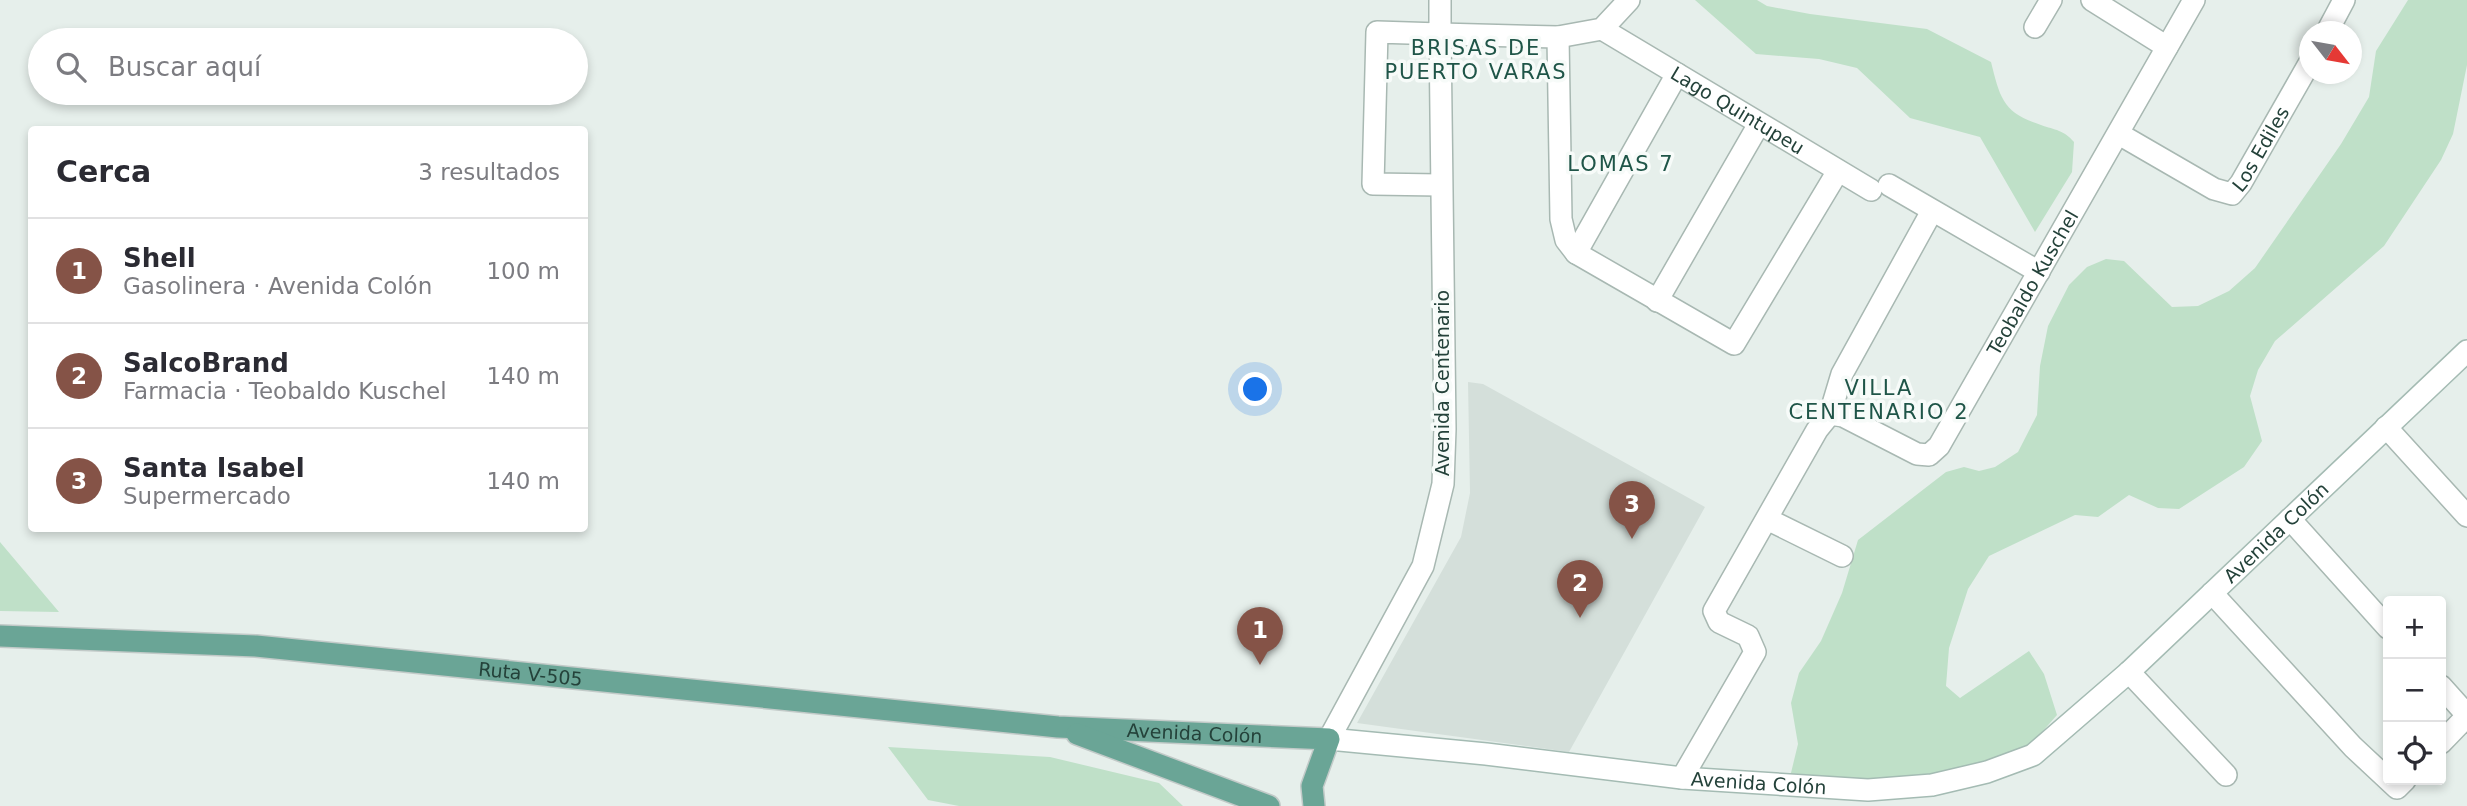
<!DOCTYPE html>
<html lang="es">
<head>
<meta charset="utf-8">
<style>
	:root { --surface:#fff; --page:#f7f7f7; --text:#2b2b33; --muted:#7c7c81; --line:#e1e1e2; --accent:#855347 }
	body { margin:0; font-family:"DejaVu Sans",sans-serif; background:var(--page); color:var(--text) }
	.controls { position:absolute; right:21px; bottom:21px; display:grid; overflow:hidden; border-radius:7px; box-shadow:0 4px 10px #0003 }
	.controls button { width:63px; height:63px; display:grid; place-items:center; padding:0; border:0; border-bottom:2px solid var(--line); background:var(--surface); color:var(--text); font:35px sans-serif }
	.compass { position:absolute; left:2299px; top:21px; width:63px; height:63px; border-radius:50%; background:var(--surface); box-shadow:0 4px 10px #0003; rotate:121deg }
	.you { position:absolute; left:1256px; top:390px; width:24px; height:24px; margin:-18px; border:5px solid #fff; border-radius:50%; background:#1a73e8; box-shadow:0 0 0 10px #1a73e833 }
	.badge { display:grid; place-items:center; width:46px; height:46px; border-radius:50%; background:var(--accent); color:#fff; font-size:23px; font-weight:700 }
	.pin { position:absolute; translate:-50% -58px; filter:drop-shadow(0 2px 4px #0008) }
	.pin::after { content:''; position:absolute; top:37px; width:24px; height:21px; background:inherit; clip-path:polygon(0 0,100% 0,50% 100%) }
	.list { margin:0; padding:0; list-style:none }
	h2 { display:flex; justify-content:space-between; align-items:center; height:91px; margin:0; padding:0 28px; font-size:30px }
	h2 small { font-size:23px; font-weight:400; color:var(--muted) }
	.list li { display:grid; grid-template-columns:46px 1fr auto; gap:21px; align-items:center; box-sizing:border-box; height:105px; padding:0 28px; border-top:2px solid var(--line) }
	.list b { display:block; font-size:26px; white-space:nowrap }
	.list p { margin:0; font-size:23px; white-space:nowrap; color:var(--muted) }
	.list em { font-size:23px; font-style:normal; color:var(--muted) }
	.icon { flex:none; width:38px; height:38px; fill:none; stroke:currentColor; stroke-width:2; stroke-linecap:round; stroke-linejoin:round }
	.map { position:relative; flex:none; width:2467px; height:806px; overflow:hidden }
	.search { position:absolute; background:var(--surface); box-shadow:0 4px 10px #0003; left:28px; top:28px; width:560px; height:77px; display:flex; align-items:center; gap:18px; box-sizing:border-box; padding:0 24px; border-radius:38px; color:var(--muted); font-size:26px }
	.panel { position:absolute; background:var(--surface); box-shadow:0 4px 10px #0003; left:28px; top:126px; width:560px; height:406px; border-radius:7px }
	.map>svg:first-child { display:block }
	.built { fill:#d4dfda }
	.green { fill:#bfe0c8 }
	.lines { fill:none; stroke-linecap:round; stroke-linejoin:round }
	.minor-casing { stroke:#a8b8b2; stroke-width:24 }
	.tertiary-casing { stroke:#a8b8b2; stroke-width:24 }
	.secondary-casing { stroke:#a4bbb3; stroke-width:24 }
	.primary-casing { stroke:#c2cac8; stroke-width:24 }
	.minor { stroke:#fff; stroke-width:21 }
	.tertiary { stroke:#fff; stroke-width:21 }
	.secondary { stroke:#fff; stroke-width:21 }
	.primary { stroke:#6aa596; stroke-width:21 }
	.labels { text-anchor:middle; stroke-width:7; stroke-linejoin:round; paint-order:stroke }
	.street-label { font-size:19px; fill:#24423a; stroke:#f7fbf9 }
	.neighbourhood-label { font-size:21px; letter-spacing:2px; fill:#1f5548; stroke:#f7fbf9 }
</style>
</head>
<body>
<div class="map">
<svg width="2467" height="806" viewBox="0 0 2467 806">
	<rect width="100%" height="100%" fill="#e6efeb"/>
	<path class="built" d="M1468,382l15,2 222,123 -136,245 -212,-29 104,-186 9,-44z"/>
	<path class="green" d="M1695,0h62l10,6 43,8 117,15 64,33c9,36 12,51 50,63 14,5 23,5 33,17l-2,30 -37,60 -55,-95 -70,-19 -53,-50 -38,-9 -63,-5z
		M2408,0h59v65l-14,69 -12,26 -57,86 -109,95 -17,29 -8,26 12,45 -18,26 -65,42 -21,-1 -29,-13 -31,22 -23,-2 -86,41 -21,33 -19,59 -3,38 14,12 69,-47 15,23 13,41 -48,54 -158,19 -61,-11 8,-33 -7,-41 8,-30 22,-32 21,-48 16,-53 88,-68 18,-5 15,4 16,-4 23,-15 19,-37 3,-49 8,-40 21,-41 18,-18 19,-8 18,2 48,46 26,-1 31,-15 26,-23 86,-124 28,-47 7,-46z
		M0,542l59,70 -59,-1z
		M888,747l162,10 109,26 24,23h-224l-31,-6z"/>
	<g class="lines">
		<defs>
			<g id="minor">
				<path d="M1440,0v34l-63,-2 -4,152 67,1"/>
				<path d="M2092,0l75,47"/>
				<path d="M2035,27l16,-27"/>
				<path id="s1" d="M1602,29l269,161"/>
				<path d="M2327,32l17,-32"/>
				<path d="M1558,37l3,182 5,21 10,13 158,91 104,-173"/>
				<path id="s2" d="M2119,134l95,55 18,5 9,-11 69,-121"/>
				<path d="M1889,185l150,87"/>
				<path d="M1576,253l101,-179"/>
				<path d="M1657,301l102,-177"/>
				<path id="s3" d="M1830,414l13,2 74,38 12,1 10,-9 255,-446"/>
				<path d="M2386,427l81,89"/>
				<path d="M1767,519l75,37"/>
				<path d="M2290,519l98,109"/>
				<path d="M2212,593l141,154 44,41 8,-8"/>
				<path d="M2129,672l97,103"/>
				<path d="M2441,686l26,29"/>
				<path d="M2441,743l26,-27"/>
				<path d="M1682,778l73,-126 -7,-16 -29,-14 -5,-11 103,-181 13,-16 12,-40 90,-163"/>
			</g>
			<path id="tertiary" d="M1329,739l94,-173 20,-82 2,-55 -5,-395 118,3 44,-8 27,-29"/>
			<g id="secondary">
				<path id="s4" d="M1329,739l157,15 196,24 186,12 64,-5 55,-13 46,-17 96,-83 338,-321"/>
			</g>
			<g id="primary">
				<path id="s5" d="M0,636l256,10 802,81 271,12 -17,47 2,20"/>
				<path d="M1077,734l192,72"/>
			</g>
		</defs>
		<use href="#minor" class="minor-casing"/>
		<use href="#tertiary" class="tertiary-casing"/>
		<use href="#secondary" class="secondary-casing"/>
		<use href="#primary" class="primary-casing"/>
		<use href="#minor" class="minor"/>
		<use href="#tertiary" class="tertiary"/>
		<use href="#secondary" class="secondary"/>
		<use href="#primary" class="primary"/>
	</g>
	<g class="labels">
		<g class="street-label">
			<text dy="7" stroke="none"><textPath href="#s1" startOffset="158">Lago Quintupeu</textPath></text>
			<text dy="7" stroke="none"><textPath href="#s2" startOffset="182">Los Ediles</textPath></text>
			<text dy="7" stroke="none"><textPath href="#s3" startOffset="310">Teobaldo Kuschel</textPath></text>
			<text transform="translate(1442 383) rotate(-90)" y="7">Avenida Centenario</text>
			<text dy="7" stroke="none"><textPath href="#s4" startOffset="1041">Avenida Colón</textPath></text>
			<text dy="7" stroke="none"><textPath href="#s5" startOffset="532">Ruta V-505</textPath></text>
			<text dy="7" stroke="none"><textPath href="#s5" startOffset="1199">Avenida Colón</textPath></text>
			<text dy="7" stroke="none"><textPath href="#s4" startOffset="432">Avenida Colón</textPath></text>
		</g>
		<g class="neighbourhood-label">
			<text x="1476" y="55">BRISAS DE<tspan x="1476" dy="24">PUERTO VARAS</tspan></text>
			<text x="1621" y="171">LOMAS 7</text>
			<text x="1879" y="395">VILLA<tspan x="1879" dy="24">CENTENARIO 2</tspan></text>
		</g>
	</g>
</svg>
<div class="controls">
<button>+</button>
<button>−</button>
<button><svg class="icon" aria-label="locate" viewBox="0 0 24 24"><circle cx="12" cy="12" r="6"/><path d="M12 2v4M12 18v4M2 12h4M18 12h4"/></svg></button>
</div>
<svg class="compass" viewBox="-18 -18 36 36"><path d="M0-13l5 13h-10z" fill="#e53935"/><path d="M0 13l5-13h-10z" fill="#7c7c81"/></svg>
<div class="you"></div>
<div class="pin badge" style="left:1260px;top:665px">1</div>
<div class="pin badge" style="left:1580px;top:618px">2</div>
<div class="pin badge" style="left:1632px;top:539px">3</div>
<div class="search"><svg class="icon" aria-label="search" viewBox="0 0 24 24"><circle cx="10" cy="10" r="6"/><path d="M15 15l6 6"/></svg>Buscar aquí</div>
<section class="panel">
<h2>Cerca<small>3 resultados</small></h2>
<ul class="list">
<li><span class="badge">1</span><div><b>Shell</b><p>Gasolinera · Avenida Colón</p></div><em>100 m</em></li>
<li><span class="badge">2</span><div><b>SalcoBrand</b><p>Farmacia · Teobaldo Kuschel</p></div><em>140 m</em></li>
<li><span class="badge">3</span><div><b>Santa Isabel</b><p>Supermercado</p></div><em>140 m</em></li>
</ul>
</section>
</div>
</body>
</html>
